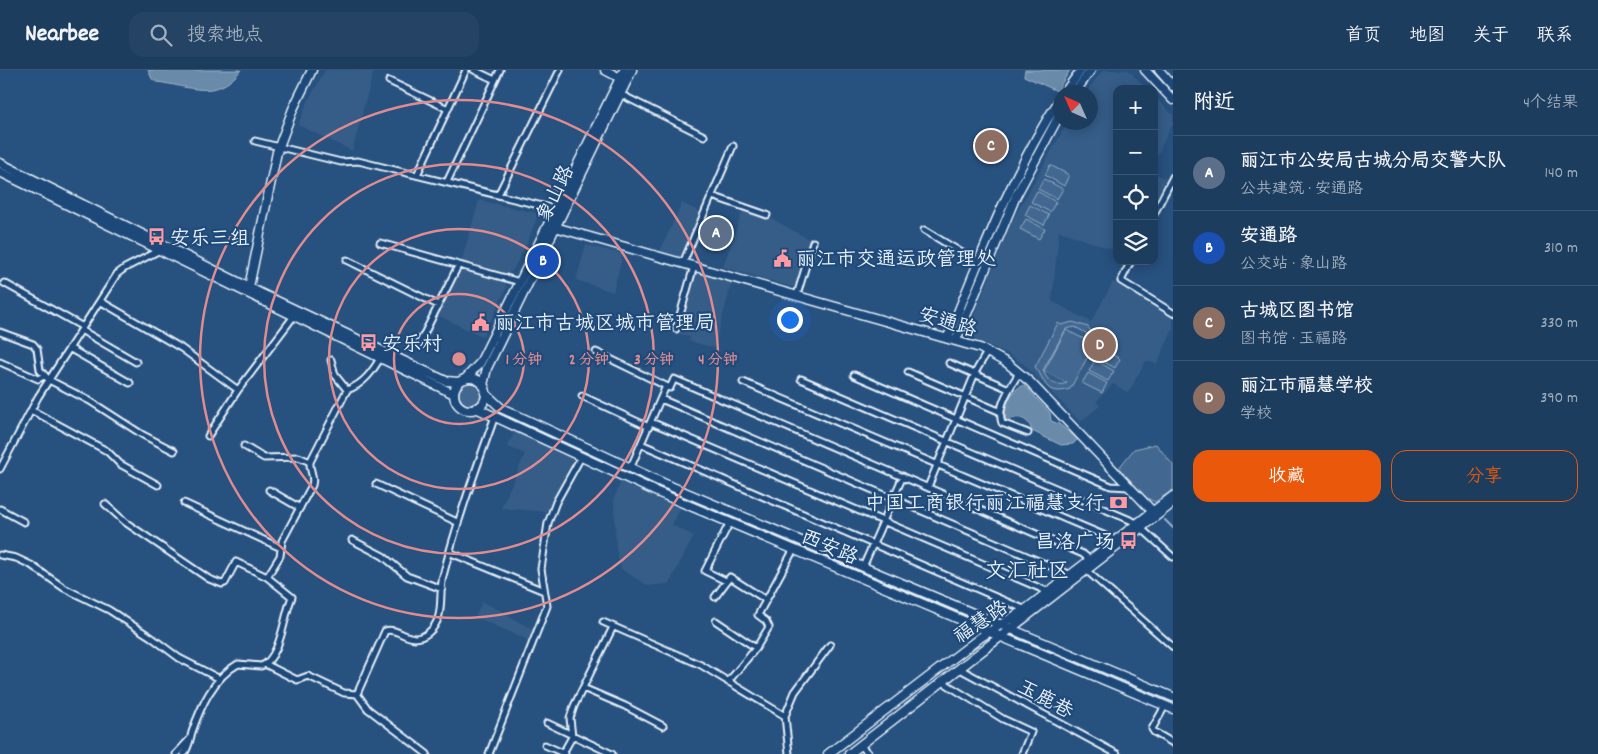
<!DOCTYPE html>
<html lang="zh">
<head>
<meta charset="utf-8">
<style>
	:root { --surface:#1d3d5f; --page:#254465; --text:#f1f3f6; --muted:#a0aebd; --line:#3b5674; --accent:#ea580c }
	body { margin:0; font-family:Dekko,"LXGW WenKai TC",sans-serif; background:var(--page); color:var(--text) }
	.controls { position:absolute; right:15px; top:15px; display:grid; overflow:hidden; border-radius:10px; box-shadow:0 2px 12px #0003 }
	.controls button { width:45px; height:45px; display:grid; place-items:center; padding:0; border:0; border-bottom:1px solid var(--line); background:var(--surface); color:var(--text); font:25px sans-serif }
	.compass { position:absolute; left:1053px; top:15px; width:45px; height:45px; border-radius:50%; background:var(--surface); box-shadow:0 2px 12px #0003; rotate:315deg }
	.you { position:absolute; left:789px; top:249px; width:18px; height:18px; margin:-12px; border:4px solid #fff; border-radius:50%; background:#1a73e8; box-shadow:0 0 0 8px #1a73e833 }
	.badge { display:grid; place-items:center; width:32px; height:32px; border-radius:50%; background:var(--accent); color:#fff; font-size:16px; font-weight:700 }
	.pin { position:absolute; translate:-50% -50%; border:2px solid #fff; box-shadow:0 1px 5px #0006 }
	.list { margin:0; padding:0; list-style:none }
	h2 { display:flex; justify-content:space-between; align-items:center; height:65px; margin:0; padding:0 20px; font-size:21px }
	h2 small { font-size:16px; font-weight:400; color:var(--muted) }
	.list li { display:grid; grid-template-columns:32px 1fr auto; gap:15px; align-items:center; box-sizing:border-box; height:75px; padding:0 20px; border-top:1px solid var(--line) }
	.list b { display:block; font-size:19px; white-space:nowrap }
	.list p { margin:0; font-size:16px; white-space:nowrap; color:var(--muted) }
	.list em { font-size:16px; font-style:normal; color:var(--muted) }
	.actions { display:flex; gap:10px; padding:15px 20px }
	.actions a { flex:1; padding:11px 0; border:1px solid var(--accent); border-radius:15px; text-align:center; font-size:18px; color:var(--accent) }
	.actions .main { background:var(--accent); color:#fff }
	.icon { flex:none; width:28px; height:28px; fill:none; stroke:currentColor; stroke-width:2; stroke-linecap:round; stroke-linejoin:round }
	.map { position:relative; flex:none; width:1173px; height:684px; overflow:hidden }
	header { display:flex; align-items:center; gap:30px; box-sizing:border-box; height:70px; padding:0 25px; background:var(--surface); border-bottom:1px solid var(--line) }
	header strong { font-size:24px }
	nav { display:flex; gap:28px; margin-inline-start:auto; font-size:18px }
	.search { width:350px; height:45px; background:var(--page); display:flex; align-items:center; gap:12px; box-sizing:border-box; padding:0 18px; border-radius:15px; color:var(--muted); font-size:19px }
	main { display:flex }
	aside { flex:1; background:var(--surface) }
	.map>svg:first-child { display:block }
	.built { fill:#355d88 }
	.green { fill:#436891; stroke:#96acc4; fill-rule:evenodd }
	.water { fill:#6b8aaa; stroke:#9db3c9 }
	.lines { fill:none; stroke-linecap:round; stroke-linejoin:round }
	.stream { stroke:#9db3c9; stroke-width:2 }
	.street-casing { stroke:#e8f1f8; stroke-width:9 }
	.secondary-casing { stroke:#e8f1f8; stroke-width:11 }
	.primary-casing { stroke:#e8f1f8; stroke-width:11 }
	.street { stroke:#1f4a7a; stroke-width:5 }
	.secondary { stroke:#1f4a7a; stroke-width:8 }
	.primary { stroke:#1f4a7a; stroke-width:8 }
	.ring { fill:none; stroke:#df8c90; stroke-width:2.5 }
	.labels { text-anchor:middle; stroke-width:4.5; stroke-linejoin:round; paint-order:stroke }
	.street-label { font-size:20px; fill:#e8f1f8; stroke:#1f4a7a }
	.poi-label { font-size:20px; fill:#e8f1f8; stroke:#1f4a7a; text-anchor:start }
	.neighbourhood-label { font-size:21px; fill:#e8f1f8; stroke:#1f4a7a }
	.centre { fill:#df8c90; stroke:#1f4a7a; stroke-width:2.5 }
	.ring-label { font-size:15px; text-anchor:middle; font-weight:bold; fill:#df8c90; stroke:#1f4a7a; stroke-width:4.5; stroke-linejoin:round; paint-order:stroke }
</style>
</head>
<body>
<header>
<strong>Nearbee</strong>
<div class="search"><svg class="icon" aria-label="search" viewBox="0 0 24 24"><circle cx="10" cy="10" r="6"/><path d="M15 15l6 6"/></svg>搜索地点</div>
<nav><a>首页</a><a>地图</a><a>关于</a><a>联系</a></nav>
</header>
<main>
<div class="map">
<svg width="1173" height="684" viewBox="0 0 1173 684">
	<rect width="100%" height="100%" fill="#27517f"/>
	<filter id="ink" filterUnits="userSpaceOnUse"><feTurbulence type="fractalNoise" baseFrequency=".02" numOctaves="2"/><feDisplacementMap in="SourceGraphic" scale="10" xChannelSelector="R" yChannelSelector="G"/><feConvolveMatrix kernelMatrix="1 2 1 2 8 2 1 2 1" color-interpolation-filters="sRGB"/></filter>
	<g filter="url(#ink)">
		<path class="built" d="M325,0h49l-22,81 -54,-26 8,-20z
			M1103,0h25l19,19h-30v162l-58,-20 -7,70 39,21 22,-40 60,34v13l-16,35 -11,-3 -18,32 -15,-9 -17,18 4,4 -20,16 -54,-56 -19,-13 -31,-13 -7,-12 44,-109 54,-96 23,-1v-30h-4z
			M1154,26l19,19v10l-3,3 -16,35z
			M1154,103l12,6 -12,24z
			M479,130l58,13v5l-13,32 -12,21 -8,5 -43,-13z
			M682,133l20,10 -20,46 -22,-8z
			M743,139l30,10 37,21 -14,48 -73,-21z
			M586,175l37,9 -10,38 -37,-12z
			M458,198l46,13 3,6 -24,50 -48,-23z
			M693,202l39,11 -18,65 -25,-7 1,-4 -14,-4z
			M514,362l59,27 -26,53 -46,-4 24,-54 -17,-7z
			M621,411l59,28 -8,16 22,11 -25,48 -21,2 -27,-17 -5,-20 -2,-51z
			M482,532l28,13 -1,2 24,12 -5,11 -53,-23z"/>
		<path class="green" d="M1050,95l19,10 -5,11 -19,-11z
			M1044,109l19,10 -6,10 -19,-10z
			M1037,121l19,11 -6,10 -19,-10z
			M1030,135l19,10 -5,10 -19,-10z
			M1026,149l19,10 -6,10 -19,-10z
			M1073,252l15,5 9,13 -27,49c-27,8 -24,-10 -35,-22l23,-44 3,2zM1075,257l11,6 4,9 -24,-12 -22,41 23,12c-11,4 -20,-1 -24,-13l23,-41z
			M1101,278l19,11 -5,9 -19,-10z
			M1095,290l19,11 -6,10 -19,-10z
			M1088,303l19,10 -5,10 -20,-10z
			M459 324a11 11 0 1 1 22 0a11 11 0 1 1-22 0Z
			M1156,374l17,21v25l-18,12 -8,-4 -29,-29 16,-20z"/>
		<path class="water" d="M148,0h93c-25,32 -51,16 -84,12l-5,-3z
			M1025,0h45l-13,21 -33,-15z
			M1024,315l26,28 1,8 8,3 19,15 -5,5 -12,1 -29,-14c-3,-12 -13,-17 -24,-10l-3,-2c0,-14 5,-29 19,-34z
			M497,340l135,64 346,147 -3,2 -331,-141 -148,-69z
			M1024,569l149,63v5l-152,-64z"/>
		<g class="lines">
			<path class="stream" d="M1165,450l8,8"/>
			<defs>
				<path id="street" d="M474,0l21,10
					M389,11l59,28
					M620,24l84,42
					M255,71l86,21 17,-1 197,48
					M417,105l49,-105
					M447,112l53,-112
					M498,125l62,-125
					M712,126l55,19
					M1154,144l19,-37
					M924,160l55,33
					M380,173l140,39
					M347,190l91,45
					M1131,191l-10,20 52,32
					M683,193l50,-117
					M4,213l79,44
					M797,225l16,-53
					M100,231l81,47 57,42
					M676,259l18,-63
					M81,260l55,32
					M0,262l33,12 4,5 3,21 9,10 41,21 53,34 31,16
					M419,274l39,-78
					M69,278l61,35
					M596,282l70,34
					M331,290l4,15 12,15
					M0,292l38,17 6,-3
					M949,293l60,26
					M908,302l93,40
					M1019,303c-8,13 -23,34 -17,50l26,10
					M854,305l257,111 18,1
					M801,309l336,144
					M743,312l372,158
					M582,326l67,31
					M661,329l410,176
					M31,340l76,41 13,13 38,21
					M651,352l398,170
					M208,366l30,-46 56,-74
					M641,374l385,166
					M244,376l20,12 35,-1 11,5
					M0,399l38,-72 79,-123 8,-6 35,-18
					M630,399l36,-83 4,2 4,-9 409,175 7,6
					M376,414l81,38
					M928,417l48,-116 11,-19
					M269,420l31,18
					M184,433l97,45
					M105,434l20,18 84,57 13,5 3,-1 11,-21 31,15 25,20c-8,17 -11,62 -31,69l-23,-2c-25,14 -37,42 -46,68 -2,8 -3,15 -8,22
					M0,439l24,13
					M1141,458l32,29
					M352,470l31,16 24,20 35,13
					M451,483l93,38
					M0,485l16,3 15,7 33,23 45,22 42,27 28,21 41,21
					M863,497l40,-91
					M1086,500l87,77
					M267,507l13,-21 2,-15 30,-56c3,-9 -3,-14 -2,-23l37,-72c17,-6 26,-19 35,-35
					M726,511l-21,-10 25,-49
					M715,527l15,-20 36,23
					M716,551l40,27
					M603,552l98,43 84,51 4,38
					M265,594l32,16 11,-4 36,17 13,1
					M960,599l157,85
					M728,612l28,-34 13,-21 -3,-6 -8,-6 36,-66
					M943,612l60,37 28,13 -9,22
					M583,618l42,18 38,20
					M357,624l28,-63c14,-5 25,16 43,2 18,-14 10,-38 15,-57 14,-55 33,-107 52,-160
					M357,624l11,15 59,45
					M1165,636l-13,23 2,3 19,11
					M785,646l10,-24 35,-47
					M547,653l65,31
					M545,675l20,9
					M860,675l9,9
					M563,683l9,-16 -2,-19 4,-12 39,-79
					M176,684l14,-15
					M489,684l58,-148 -6,-37 7,-46 8,-21 25,-45"/>
				<path id="secondary" d="M605,0l15,8
					M1145,0l28,30
					M1159,0l14,16
					M1065,22l16,-22
					M1075,22l16,-22
					M0,93l260,130 186,88 13,1
					M0,102l454,222
					M555,157l425,121 27,15 23,19 126,133
					M249,217l28,-135 16,-43 19,-39
					M948,267c33,-81 64,-165 112,-238
					M956,270l60,-144 44,-82
					M454 324a16 16 0 1 1 32 0a16 16 0 1 1-32 0Z
					M465,309l15,-16 144,-293
					M483,315l4,-17 145,-298
					M485,323l16,15 162,75 510,214
					M476,338l181,84 516,217"/>
				<path id="primary" d="M828,684l153,-117 45,-28 147,-113
					M849,684l324,-251"/>
			</defs>
			<use href="#street" class="street-casing"/>
			<use href="#secondary" class="secondary-casing"/>
			<use href="#primary" class="primary-casing"/>
			<use href="#street" class="street"/>
			<use href="#secondary" class="secondary"/>
			<use href="#primary" class="primary"/>
		</g>
	</g>
	<g class="ring">
		<circle cx="459" cy="289" r="65"/>
		<circle cx="459" cy="289" r="130"/>
		<circle cx="459" cy="289" r="195"/>
		<circle cx="459" cy="289" r="259"/>
	</g>
	<defs>
		<symbol id="bus-bare" viewBox="-9 -9 18 18"><path d="M-5-6H5V4H4V6H2V4H-2V6H-4V4H-5ZM-3.5-4V0h7V-4ZM-3.5 1.2v1.5H-2V1.2ZM2 1.2v1.5H3.5V1.2Z" fill="#ff9aa2" stroke="#1f4a7a" stroke-width="2.5" paint-order="stroke"/></symbol>
		<symbol id="civic-bare" viewBox="-9 -9 18 18"><path d="M-.6-6.5H3V-4.5H.6V-3L4-1V1h2V6H-6V1h2V-1L-.6-3ZM-1.2 2.5V6h2.4V2.5Z" fill="#ff9aa2" stroke="#1f4a7a" stroke-width="2.5" paint-order="stroke"/></symbol>
		<symbol id="bank-bare" viewBox="-9 -9 18 18"><path d="M-6-4H6V4H-6ZM0-2.3a2.3 2.3 0 1 0 0 4.6a2.3 2.3 0 1 0 0-4.6Z" fill="#ff9aa2" stroke="#1f4a7a" stroke-width="2.5" paint-order="stroke"/></symbol>
	</defs>
	<g fill-rule="evenodd">
		<use href="#bus-bare" x="144" y="154" width="25" height="25"/>
		<use href="#civic-bare" x="770" y="176" width="25" height="25"/>
		<use href="#civic-bare" x="468" y="240" width="25" height="25"/>
		<use href="#bus-bare" x="356" y="260" width="25" height="25"/>
		<use href="#bank-bare" x="1106" y="420" width="25" height="25"/>
		<use href="#bus-bare" x="1116" y="458" width="25" height="25"/>
	</g>
	<g class="labels">
		<g class="street-label">
			<text transform="translate(554 123) rotate(-64)" y="7">象山路</text>
			<text transform="translate(948 251) rotate(17)" y="7">安通路</text>
			<text transform="translate(830 476) rotate(23)" y="7">西安路</text>
			<text transform="translate(980 551) rotate(-34)" y="7">福慧路</text>
			<text transform="translate(1046 628) rotate(28)" y="7">玉鹿巷</text>
		</g>
		<g class="poi-label">
			<text x="170" y="174">安乐三组</text>
			<text x="796" y="195">丽江市交通运政管理处</text>
			<text x="495" y="259">丽江市古城区城市管理局</text>
			<text x="382" y="280">安乐村</text>
			<text x="1105" y="439" text-anchor="end">中国工商银行丽江福慧支行</text>
			<text x="1115" y="478" text-anchor="end">昌洛广场</text>
		</g>
		<g class="neighbourhood-label">
			<text x="1027" y="507">文汇社区</text>
		</g>
	</g>
	<circle cx="459" cy="289" r="8" class="centre"/>
	<g class="ring-label">
		<text x="524" y="294">1 分钟</text>
		<text x="589" y="294">2 分钟</text>
		<text x="654" y="294">3 分钟</text>
		<text x="718" y="294">4 分钟</text>
	</g>
</svg>
<div class="controls">
<button>+</button>
<button>−</button>
<button><svg class="icon" aria-label="locate" viewBox="0 0 24 24"><circle cx="12" cy="12" r="6"/><path d="M12 2v4M12 18v4M2 12h4M18 12h4"/></svg></button>
<button><svg class="icon" aria-label="layers" viewBox="0 0 24 24"><path d="M12 4l9 5-9 5-9-5zM3 14l9 5 9-5"/></svg></button>
</div>
<svg class="compass" viewBox="-18 -18 36 36"><path d="M0-13l5 13h-10z" fill="#e53935"/><path d="M0 13l5-13h-10z" fill="#a0aebd"/></svg>
<div class="you"></div>
<div class="pin badge" style="left:716px;top:163px;background:#5c6f8a">A</div>
<div class="pin badge" style="left:543px;top:191px;background:#1a4fb4">B</div>
<div class="pin badge" style="left:991px;top:76px;background:#8d6e63">C</div>
<div class="pin badge" style="left:1100px;top:275px;background:#8d6e63">D</div>
</div>
<aside>
<h2>附近<small>4个结果</small></h2>
<ul class="list">
<li><span class="badge" style="background:#5c6f8a">A</span><div><b>丽江市公安局古城分局交警大队</b><p>公共建筑 · 安通路</p></div><em>140 m</em></li>
<li><span class="badge" style="background:#1a4fb4">B</span><div><b>安通路</b><p>公交站 · 象山路</p></div><em>310 m</em></li>
<li><span class="badge" style="background:#8d6e63">C</span><div><b>古城区图书馆</b><p>图书馆 · 玉福路</p></div><em>330 m</em></li>
<li><span class="badge" style="background:#8d6e63">D</span><div><b>丽江市福慧学校</b><p>学校</p></div><em>390 m</em></li>
</ul>
<div class="actions"><a class="main">收藏</a><a>分享</a></div>
</aside>
</main>
</body>
</html>
